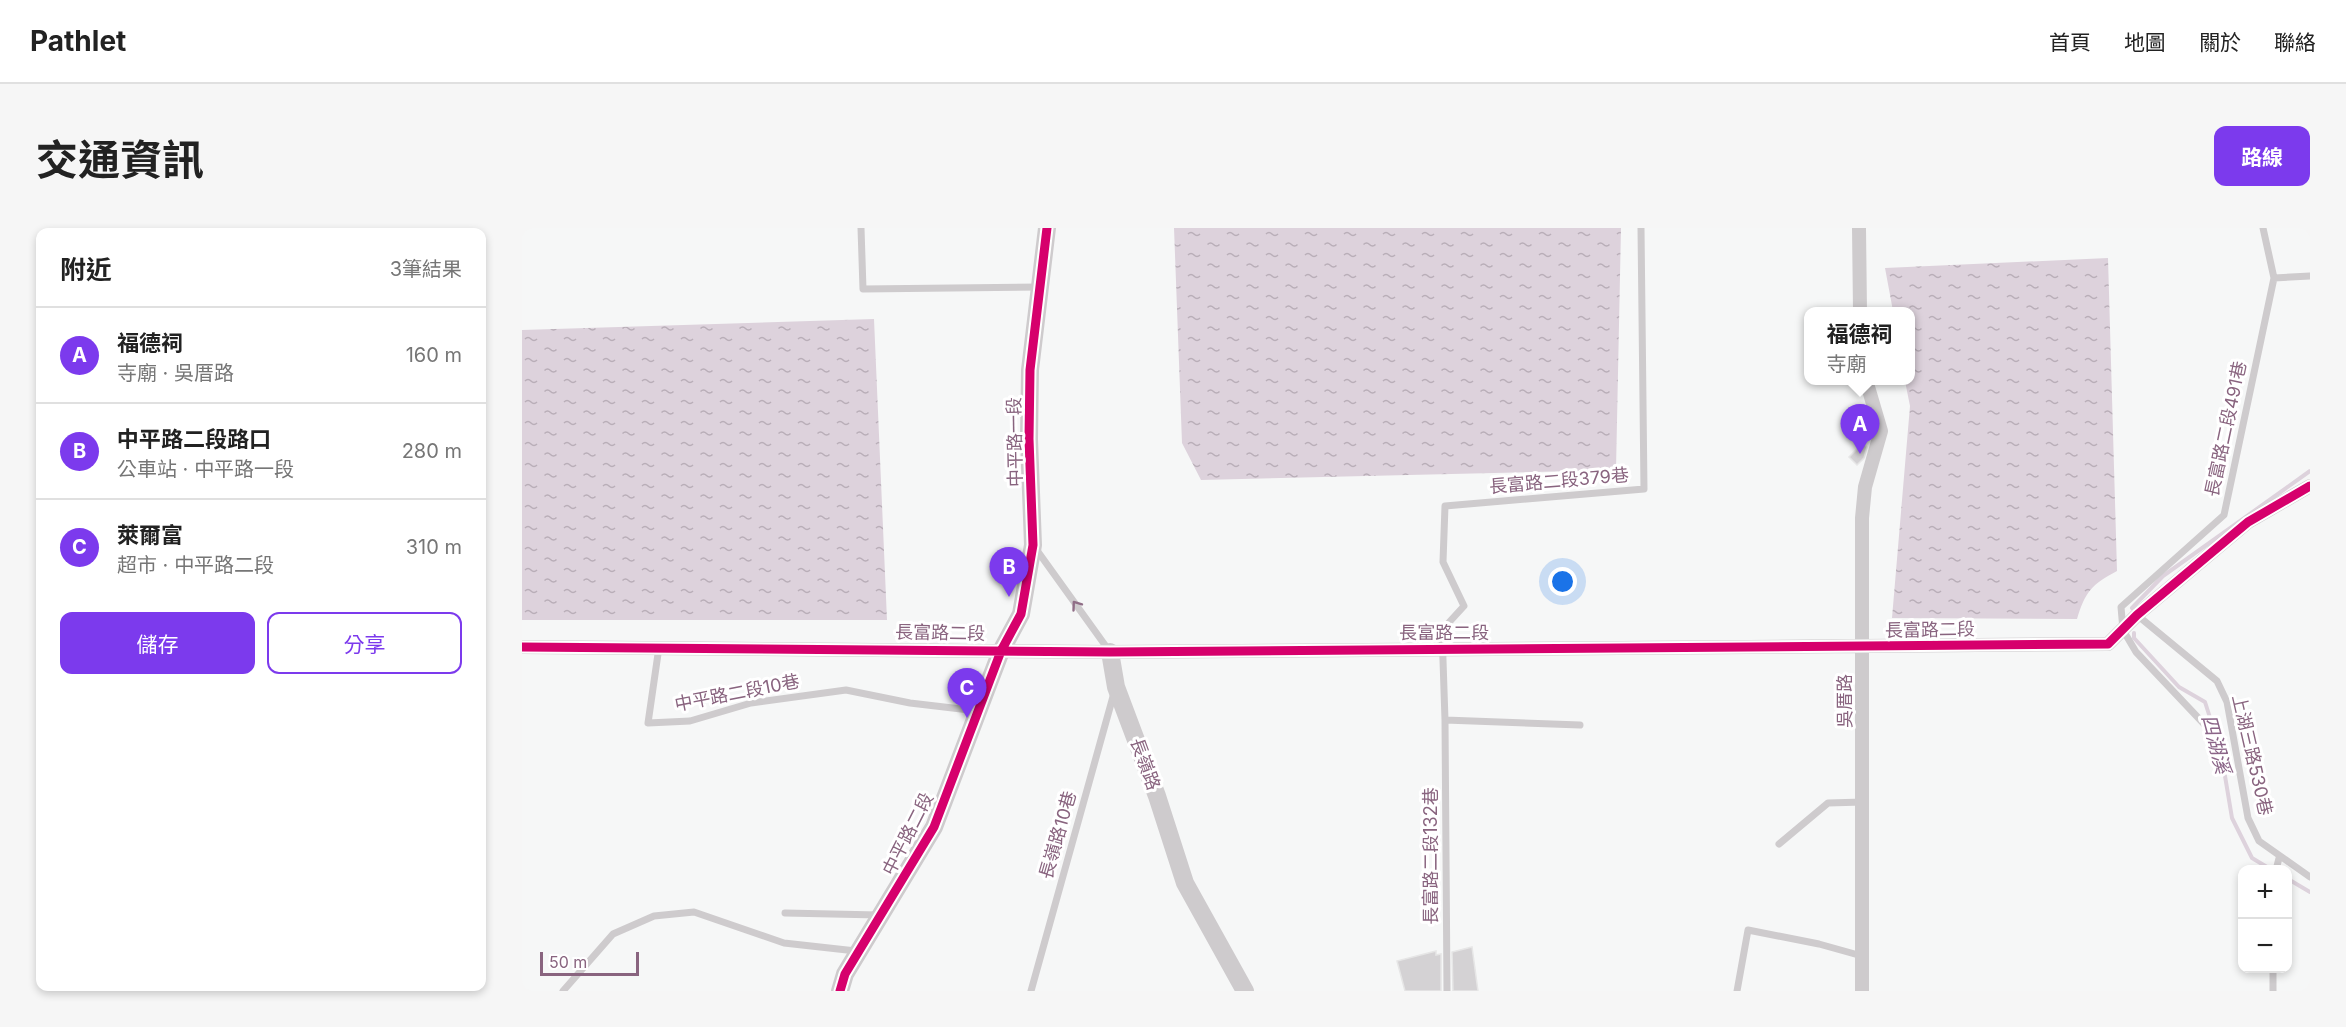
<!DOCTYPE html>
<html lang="zh-TW">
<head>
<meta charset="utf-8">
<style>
	:root { --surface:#fff; --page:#f6f6f6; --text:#222; --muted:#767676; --line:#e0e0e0; --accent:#7c3aed }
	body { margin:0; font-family:Inter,"Noto Sans TC",sans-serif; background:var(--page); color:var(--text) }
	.controls { position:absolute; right:18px; bottom:18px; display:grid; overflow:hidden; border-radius:12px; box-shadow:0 3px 9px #0003 }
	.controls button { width:54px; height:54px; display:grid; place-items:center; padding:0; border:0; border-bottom:2px solid var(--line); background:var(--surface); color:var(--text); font:30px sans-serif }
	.scale { position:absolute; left:18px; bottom:15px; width:99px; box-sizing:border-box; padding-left:6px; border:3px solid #89647f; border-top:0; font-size:16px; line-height:21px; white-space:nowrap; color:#89647f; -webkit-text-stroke:4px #fff; paint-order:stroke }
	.you { position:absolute; left:1041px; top:354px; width:21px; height:21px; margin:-15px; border:4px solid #fff; border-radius:50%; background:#1a73e8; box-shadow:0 0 0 9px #1a73e833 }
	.badge { display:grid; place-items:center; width:39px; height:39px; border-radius:50%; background:var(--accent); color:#fff; font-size:20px; font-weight:700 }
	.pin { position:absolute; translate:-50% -50px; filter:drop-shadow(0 2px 3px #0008) }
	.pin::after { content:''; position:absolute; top:32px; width:21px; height:18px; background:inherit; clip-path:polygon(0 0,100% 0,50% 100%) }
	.popup { position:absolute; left:1282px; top:79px; width:111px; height:78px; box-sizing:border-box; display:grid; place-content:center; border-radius:12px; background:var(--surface); filter:drop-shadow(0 2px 4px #0005); font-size:20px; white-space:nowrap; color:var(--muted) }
	.popup b { font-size:22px; color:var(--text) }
	.popup::after { content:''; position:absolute; left:50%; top:100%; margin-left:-12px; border:12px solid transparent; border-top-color:var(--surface) }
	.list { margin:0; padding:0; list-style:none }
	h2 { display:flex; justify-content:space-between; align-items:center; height:78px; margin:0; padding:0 24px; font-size:26px }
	h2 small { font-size:20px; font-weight:400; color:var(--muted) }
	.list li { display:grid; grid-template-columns:39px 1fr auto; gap:18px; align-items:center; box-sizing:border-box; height:96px; padding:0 24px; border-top:2px solid var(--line) }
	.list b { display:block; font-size:22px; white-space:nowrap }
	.list p { margin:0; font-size:20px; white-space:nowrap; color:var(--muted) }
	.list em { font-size:20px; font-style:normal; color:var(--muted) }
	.actions { display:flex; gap:12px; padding:18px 24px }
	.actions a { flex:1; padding:14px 0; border:2px solid var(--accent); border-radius:12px; text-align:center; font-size:21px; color:var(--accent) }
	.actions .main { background:var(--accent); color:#fff }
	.map { position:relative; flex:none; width:1788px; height:763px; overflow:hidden; border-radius:12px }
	header { display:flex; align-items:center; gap:36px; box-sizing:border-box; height:84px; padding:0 30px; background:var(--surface); border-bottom:2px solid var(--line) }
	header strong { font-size:28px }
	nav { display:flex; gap:33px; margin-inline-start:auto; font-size:21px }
	.intro { display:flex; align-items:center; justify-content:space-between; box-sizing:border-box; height:144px; padding:0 36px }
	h1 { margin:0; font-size:42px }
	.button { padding:15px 27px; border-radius:12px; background:var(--accent); color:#fff; font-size:21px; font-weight:700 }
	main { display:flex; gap:36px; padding:0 36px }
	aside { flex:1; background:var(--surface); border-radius:12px; box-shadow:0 3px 9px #0003 }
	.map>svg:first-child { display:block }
	.water { fill:url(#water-ripples) }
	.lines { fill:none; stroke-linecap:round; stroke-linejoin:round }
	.stream { stroke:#ddd2dc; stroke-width:4 }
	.building { fill:#d4d2d4; stroke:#e6e6e6; stroke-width:1.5 }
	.service { stroke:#cecbcd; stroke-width:7 }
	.minor { stroke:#cecbcd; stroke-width:14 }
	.tertiary { stroke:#cecbcd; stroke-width:18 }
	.cycleway-casing { stroke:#fff; stroke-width:13 }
	.cycleway { stroke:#d6006c; stroke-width:9 }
	.oneway { stroke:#906e87 }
	.labels { text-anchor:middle; stroke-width:6; stroke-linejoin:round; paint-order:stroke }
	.street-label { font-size:18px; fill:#89647f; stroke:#fff }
	.water-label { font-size:20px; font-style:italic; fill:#8b6588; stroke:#fff }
</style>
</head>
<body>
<header>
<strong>Pathlet</strong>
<nav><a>首頁</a><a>地圖</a><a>關於</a><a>聯絡</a></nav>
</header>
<div class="intro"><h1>交通資訊</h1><a class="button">路線</a></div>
<main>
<aside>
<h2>附近<small>3筆結果</small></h2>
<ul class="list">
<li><span class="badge">A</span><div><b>福德祠</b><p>寺廟 · 吳厝路</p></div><em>160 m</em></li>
<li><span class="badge">B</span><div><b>中平路二段路口</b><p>公車站 · 中平路一段</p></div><em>280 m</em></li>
<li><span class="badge">C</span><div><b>萊爾富</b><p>超市 · 中平路二段</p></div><em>310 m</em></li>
</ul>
<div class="actions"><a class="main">儲存</a><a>分享</a></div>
</aside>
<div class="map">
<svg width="1788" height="763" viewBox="0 0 1788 763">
	<defs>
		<pattern id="water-ripples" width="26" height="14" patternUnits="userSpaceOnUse" patternTransform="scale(1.5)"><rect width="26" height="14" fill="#ddd2dc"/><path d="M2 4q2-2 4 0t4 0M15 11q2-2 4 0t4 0" fill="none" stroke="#b9aeb8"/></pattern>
	</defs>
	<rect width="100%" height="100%" fill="#f6f7f7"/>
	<path class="water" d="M652,0h447l-5,242 -415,10 -19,-37z
		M1586,30l9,313c-25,13 -32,21 -40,48l-185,-1 18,-212 -5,-25 6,-1v-69h-18l-8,-43z
		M352,91l13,301h-365v-290z"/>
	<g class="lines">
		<path class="stream" d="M1610,380l31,-32 147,-105
			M1612,405v5l45,49 26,15 16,50 11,66 20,40 20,12
			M1766,651l22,13"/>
	</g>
	<path class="building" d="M1341,215l4,4 -3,11 -7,7 -8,-8z
		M950,719l6,44h-25l-1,-39z
		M914,723v4l5,-1v37h-36l-8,-30z"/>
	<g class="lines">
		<path class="service" d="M339,0l2,61 176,-2
			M1752,50l36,-2
			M514,321l74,103
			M1615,387l80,66 10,21 21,116 11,23 51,36
			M137,419l-11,76 42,-2 61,-18 95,-13 64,13 68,8
			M923,492l2,271
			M1058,497l-135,-5 -3,-90 22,-24 -21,-44 2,-56 199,-17 -3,-261
			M1683,497l-69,-73 -13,-22 -2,-23 103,-92 50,-237 -11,-50
			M1257,616l49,-41 35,-1
			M1754,642l3,-12
			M263,685l94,2
			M41,763l50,-57 41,-18 40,-4 90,31 72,8
			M509,763l83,-298
			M1215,763l11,-61 71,14 43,12
			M1751,763v-23"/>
		<path class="minor" d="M1337,0l1,83
			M0,419l588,5 998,-8 29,-29 111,-93 62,-36
			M1340,763v-473l3,-31 16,-56 -15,-51"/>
		<path class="tertiary" d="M588,424l6,35 41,109 28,87 60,108
			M318,763l5,-17 89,-147 67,-176 20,-37 12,-69 -4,-106 1,-69 17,-142"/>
		<defs>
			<path id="cycleway" d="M0,419l588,5 998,-8 29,-29 111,-93 62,-36
				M318,763l5,-17 89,-147 67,-176 20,-37 12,-69 -4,-106 1,-69 17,-142"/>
		</defs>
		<use href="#cycleway" class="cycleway-casing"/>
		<use href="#cycleway" class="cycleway"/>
	</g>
	<defs><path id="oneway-chevron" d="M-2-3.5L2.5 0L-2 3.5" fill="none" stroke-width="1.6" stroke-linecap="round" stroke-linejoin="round" transform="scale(1.5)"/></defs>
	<use class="oneway" href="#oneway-chevron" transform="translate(554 377) rotate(-126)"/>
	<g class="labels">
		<g class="street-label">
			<text transform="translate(1704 201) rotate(-78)" y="6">長富路二段491巷</text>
			<text transform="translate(493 214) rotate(-91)" y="6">中平路一段</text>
			<text transform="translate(1037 253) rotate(-5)" y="6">長富路二段379巷</text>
			<text transform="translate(1408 402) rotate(-1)" y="6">長富路二段</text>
			<text transform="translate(418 405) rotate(1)" y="6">長富路二段</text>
			<text x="922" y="411">長富路二段</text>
			<text transform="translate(215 465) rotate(-11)" y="6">中平路二段10巷</text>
			<text transform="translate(1323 473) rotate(-90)" y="6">吳厝路</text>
			<text transform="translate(1730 527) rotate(77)" y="6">上湖三路530巷</text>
			<text transform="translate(623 536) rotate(70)" y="6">長嶺路</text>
			<text transform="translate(386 606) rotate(-63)" y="6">中平路二段</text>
			<text transform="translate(536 607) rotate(-74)" y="6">長嶺路10巷</text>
			<text transform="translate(909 628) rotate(-90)" y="6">長富路二段132巷</text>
		</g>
		<g class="water-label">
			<text transform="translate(1694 516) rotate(75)" y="7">四湖溪</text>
		</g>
	</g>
</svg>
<div class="controls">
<button>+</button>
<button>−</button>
</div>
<div class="scale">50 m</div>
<div class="you"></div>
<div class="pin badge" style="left:1338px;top:226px">A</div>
<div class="popup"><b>福德祠</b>寺廟</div>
<div class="pin badge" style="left:487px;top:369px">B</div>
<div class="pin badge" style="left:445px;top:490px">C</div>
</div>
</main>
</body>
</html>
